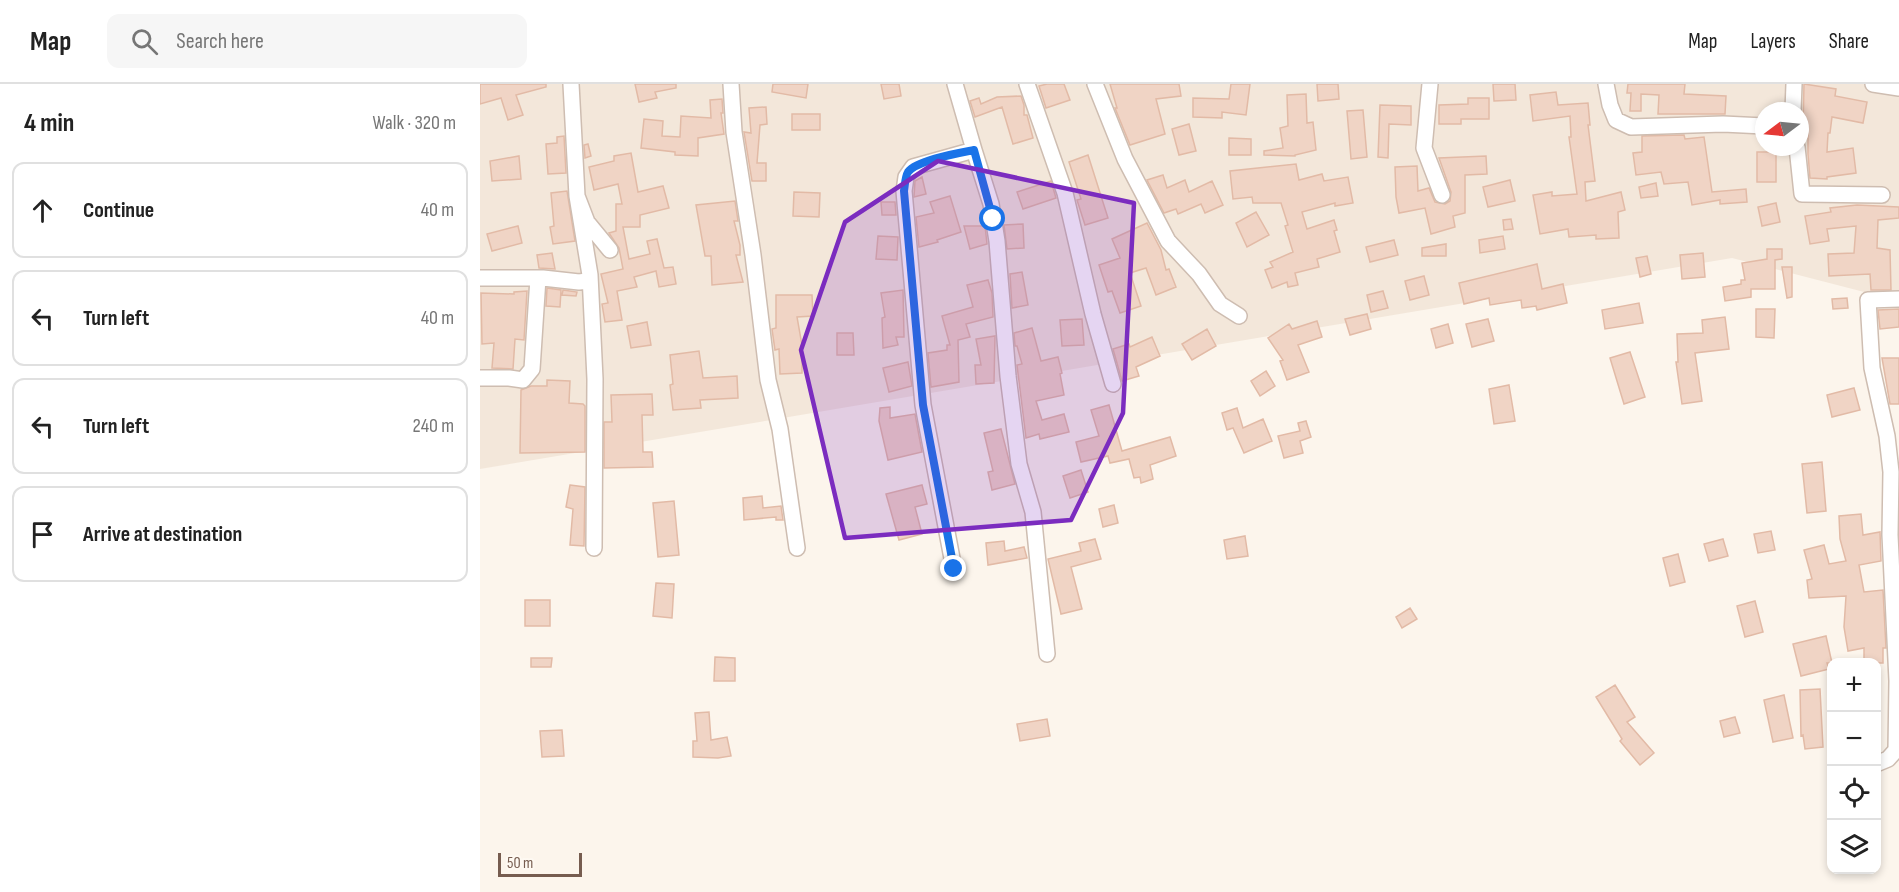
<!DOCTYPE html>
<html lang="en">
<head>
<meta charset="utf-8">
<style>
	:root { --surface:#fff; --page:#f6f6f6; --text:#222; --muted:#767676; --line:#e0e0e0 }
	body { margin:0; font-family:"Sofia Sans Condensed",sans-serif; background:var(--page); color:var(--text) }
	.controls { position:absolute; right:18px; bottom:18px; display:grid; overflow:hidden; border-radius:12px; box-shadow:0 3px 9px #0003 }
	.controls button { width:54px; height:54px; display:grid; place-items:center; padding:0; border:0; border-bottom:2px solid var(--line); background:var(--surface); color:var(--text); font:30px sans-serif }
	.compass { position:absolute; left:1275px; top:18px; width:54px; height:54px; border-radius:50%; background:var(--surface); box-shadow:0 3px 9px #0003; rotate:254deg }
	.scale { position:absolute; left:18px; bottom:15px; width:84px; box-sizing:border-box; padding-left:6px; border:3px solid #765c4f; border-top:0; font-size:16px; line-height:21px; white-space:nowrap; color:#765c4f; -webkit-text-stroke:4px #fef9f2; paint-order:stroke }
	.stop { position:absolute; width:18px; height:18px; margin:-14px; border:4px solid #1a73e8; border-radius:50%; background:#fff }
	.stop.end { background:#1a73e8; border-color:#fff; box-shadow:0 2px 6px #0008 }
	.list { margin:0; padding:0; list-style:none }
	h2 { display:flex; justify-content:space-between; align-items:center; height:78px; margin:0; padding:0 24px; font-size:26px }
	h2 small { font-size:20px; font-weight:400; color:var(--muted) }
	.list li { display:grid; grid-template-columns:39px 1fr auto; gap:18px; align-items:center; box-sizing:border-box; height:96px; margin:0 12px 12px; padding:0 12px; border:2px solid var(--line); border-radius:12px }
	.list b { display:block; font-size:22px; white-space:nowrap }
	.list em { font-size:20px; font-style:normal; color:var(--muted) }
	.icon { flex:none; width:33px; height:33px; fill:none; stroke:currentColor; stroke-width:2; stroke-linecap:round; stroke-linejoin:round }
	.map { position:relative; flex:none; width:1419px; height:808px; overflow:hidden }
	header { display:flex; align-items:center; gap:36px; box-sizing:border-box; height:84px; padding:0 30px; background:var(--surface); border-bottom:2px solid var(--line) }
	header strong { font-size:28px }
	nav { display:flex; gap:33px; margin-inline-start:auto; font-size:21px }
	.search { width:420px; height:54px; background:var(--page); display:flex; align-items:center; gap:15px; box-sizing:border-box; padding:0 21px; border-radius:12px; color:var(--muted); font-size:22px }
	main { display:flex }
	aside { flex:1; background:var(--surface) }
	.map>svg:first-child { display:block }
	.residential { fill:#f3e7da; fill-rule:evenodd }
	.building { fill:#f0d4c5; stroke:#e2baa6; stroke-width:1.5 }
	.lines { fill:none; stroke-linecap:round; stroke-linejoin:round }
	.minor-casing { stroke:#cebdb1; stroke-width:18 }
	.minor { stroke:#fff; stroke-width:15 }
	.route { stroke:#1a73e8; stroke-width:8 }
	.marked { fill:#7b2cbf; fill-opacity:0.2; stroke:#7b2cbf; stroke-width:4.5; stroke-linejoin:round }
</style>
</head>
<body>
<header>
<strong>Map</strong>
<div class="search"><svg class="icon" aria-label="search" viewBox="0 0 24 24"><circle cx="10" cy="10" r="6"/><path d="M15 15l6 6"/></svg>Search here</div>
<nav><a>Map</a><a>Layers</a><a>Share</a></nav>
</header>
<main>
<aside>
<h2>4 min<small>Walk · 320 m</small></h2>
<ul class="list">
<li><svg class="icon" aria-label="ahead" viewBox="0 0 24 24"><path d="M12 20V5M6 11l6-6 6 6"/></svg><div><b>Continue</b></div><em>40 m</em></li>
<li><svg class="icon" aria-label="left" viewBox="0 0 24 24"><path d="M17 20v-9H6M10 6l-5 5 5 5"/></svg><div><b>Turn left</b></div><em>40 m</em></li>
<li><svg class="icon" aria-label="left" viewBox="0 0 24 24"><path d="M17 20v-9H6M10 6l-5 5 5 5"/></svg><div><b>Turn left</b></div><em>240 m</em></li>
<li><svg class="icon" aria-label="arrive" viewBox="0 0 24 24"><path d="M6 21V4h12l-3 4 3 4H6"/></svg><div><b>Arrive at destination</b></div></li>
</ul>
</aside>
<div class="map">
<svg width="1419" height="808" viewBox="0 0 1419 808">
	<rect width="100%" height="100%" fill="#fcf5ec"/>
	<path class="residential" d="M0,0h1419v217l-167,-43 -1252,211zM1284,27h36v36h-36z"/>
	<path class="building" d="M0,0h66v3l-30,8 7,20 -15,5 -7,-22 -21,6z
		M155,0h41v4l-21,4 2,6 -18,4z
		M293,0h35l-2,14 -34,-6z
		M401,0h18l2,12 -17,3z
		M567,0h17l6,16 -24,8 -7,-22z
		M630,0h69l2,12 -25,3 9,35 -35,11 -15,-37h2z
		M751,0h19l-4,31 -24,-3v6l-29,-1v-19l36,1z
		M837,0h21l1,15 -21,2z
		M1013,0h22l1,16 -22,1z
		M1148,0h57l-1,10 42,2 -1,18h-67l1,-19 -18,-1v17h-11l1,-18h-4z
		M1324,0l32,5 -1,7 32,6 -4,21 -31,-6 -2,16h-2l-1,19 26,-4 3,25 -29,4v2l-17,-1 -2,-24v-23l-5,-1z
		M1076,8l2,13 30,-2 2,22h-2l7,56 -10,1 1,19 35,-9 4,18 -7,2 1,26 -23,1v-4l-27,2 -1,-8 -28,5 -7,-39 19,-3v4l25,-2 -8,-57h2l-1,-21 -37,5 -3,-26z
		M826,10l1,29 6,-1 3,28 -21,5v1l-31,-1v-4l19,-3 -3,-20 8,-2 -1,-31z
		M541,12l3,9v10h3l6,23 -20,6 -11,-37 -27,10 -5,-16 9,-3 2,6 16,-7z
		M988,14h21v21h-28v5h-22v-19l29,-1z
		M242,15l1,14h-2l3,21 -26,4v18l-23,-1v-3l-34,-4 3,-29 19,2 -1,15 18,1 1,-21 30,2 -1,-18z
		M900,21l31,1v19l-22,-1 -1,34 -10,-1z
		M286,23l1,17 -7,1 -3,38h9v18h-14l-8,-49 7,1 -2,-25z
		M883,26l4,47 -16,2 -4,-48z
		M312,30h28v16h-28z
		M709,40l7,27 -17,4 -7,-26z
		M1204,51l1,4 19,-2 8,55 34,-3 1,13 -27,2v-4l-28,5 -4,-23 -24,2 -3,-12 -25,3 -3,-22 9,-1v-16z
		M84,52l2,37 -18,1 -2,-30 11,-1v-6z
		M749,54l22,1v16h-22z
		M108,60l3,12 -6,2 -1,-13z
		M1277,68h19v30h-19z
		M151,69l7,39 25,-6 6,22 -29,7v12h-17l6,32 21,-5 -3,-13 10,-2 7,29 9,-1 3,17 -17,3 -3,-16 -22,6 3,10 -20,4 5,29 -17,2 -3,-18 6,-1 -7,-29 22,-5 -4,-21 -10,-15 7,-2v-27h6l-4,-20 -24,6 -5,-23 25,-6v-5z
		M608,71l20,63 -23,7 -8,-25 4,-1 -12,-37z
		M39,72l2,23 -29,2 -2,-20z
		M1006,72l1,18 -22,1v38l-12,3 2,11 -24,7 -6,-26 -26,5 -3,-16 -1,-30 22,-1 1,25 11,-3 6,14 10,2 5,-3 1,-9 -12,-34z
		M816,80l3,16 23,-6 2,7 24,-4 5,26 -18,3v-3l-33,9 5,17 27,-9 3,10 -3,1 6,21 -23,7 2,8 -24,6 3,12 -10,2 -1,-5 -15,6 -7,-18 8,-3 -3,-5 23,-10 -8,-26 3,-1 -7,-22h-28l-1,-6 -19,2 -3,-28z
		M683,91l4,13 18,-8 4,12 23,-11 11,24 -18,8 -4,-9 -23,10 -2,-5 -12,4 -17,-33z
		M442,93l4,17 -12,3 1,-16z
		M1030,96l5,21 -27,6 -5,-20z
		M571,97l5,17 -33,11 -6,-17z
		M1176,99l2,13 -17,2 -2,-11z
		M87,107l8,50 -22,3 -3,-17 4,-1 -3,-33z
		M314,108l26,1 -1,24 -26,-1z
		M470,112l11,36 -24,8 1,2 -19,5 -3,-30 18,-4 -4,-11z
		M255,117l3,20h-4l6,24v10h-4l7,27 -31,3 -1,-29h-6l-9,-51z
		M401,118h14l1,13h-14z
		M1296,119l4,19 -18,4 -4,-19z
		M1377,121l42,2v11l-21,2 -1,28 13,2 1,40h-20l-1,-16 -41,2 -1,-22 26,-1 2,-27 -29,3 2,12 -19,3 -5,-28 26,-4 -1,-4z
		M776,128l13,23 -22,12 -11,-24z
		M1031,135l2,10 -9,1 -1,-10z
		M667,139l14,27 5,20 3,-1 7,18 -20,8 -10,-27 -16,5 11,33 -21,7 -8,-22 -4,1 -9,-27 21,-7 -8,-19z
		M543,140l1,24 -17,1 -3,-24z
		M38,142l4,17 -30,8 -5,-17z
		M484,142h21l2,18 -17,5z
		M398,152l20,1 -1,23 -21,-1z
		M1023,152l2,13 -25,4 -1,-13z
		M914,156l4,15 -28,7 -4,-15z
		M966,160v12h-24v-8z
		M1287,165h15v10l-7,1v29h-24v8l-26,4 -2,-14 18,-3v-4h4l-3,-17 25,-4z
		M72,169l3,16 -16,-1 -2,-13z
		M1223,169l2,24 -23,2 -2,-24z
		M1167,172l4,18 -11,3 -4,-19z
		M1057,180l5,25 21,-5 4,19 -30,7 -1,-4 -14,2 -1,-8 -31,5 -1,-7 -25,6 -5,-21z
		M1302,183h10v30l-5,1z
		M542,188l6,33 -16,3 -2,-34z
		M944,192l5,19 -19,5 -5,-19z
		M508,196l4,13 1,24 -27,7 4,13 -12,3 1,42 -28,5 -3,-34 19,-3v-5h3l-8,-29 31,-9 -6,-22z
		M67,204l14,2 -1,17 -14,-1z
		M83,206l14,2 -1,4 -14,-1z
		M423,206l1,47h-8l2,8 -15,3 -1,-30 3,-1 -4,-24z
		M47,207l-3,49 -9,-1 -2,30 -21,-1 2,-25 -12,1 -1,-51 33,1v-2z
		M903,207l5,17 -17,4 -4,-17z
		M296,211h36l1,21 -16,1 5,28v28l-22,1 -1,-25 -4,1 -3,-21 4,-1z
		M1367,214l1,10 -15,1 -1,-10z
		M1159,219l4,20 -38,6 -3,-19z
		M1276,225h19l-1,29 -18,-1z
		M1419,225v18l-19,2 -2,-19z
		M887,230l4,15 -21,6 -5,-16z
		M1245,233l4,32 -34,4 7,48 -20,3 -6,-42h2l-1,-28 26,-1 -1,-13z
		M602,235l2,26 -22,1 -2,-26z
		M1008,235l6,22 -22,6 -6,-23z
		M837,237l5,16 -24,8 11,27 -22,8 -7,-19 3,-1 -15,-22 21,-14 3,5z
		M167,238l4,23 -20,3 -4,-22z
		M968,240l5,19 -17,5 -5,-19z
		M552,244l9,33 17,-4 4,16 -2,1 4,21 -28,6 6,19 22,-6 5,18 -29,7 -1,-5 -13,4 -9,-73 5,-1 -5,-18h-2l-1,-13z
		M727,245l9,17 -24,14 -10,-16z
		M357,249h16l1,22h-17z
		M515,252l-1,47 -18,1 -1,-19h6l-5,-26z
		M672,253l8,19 -24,11 3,9 -17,5 -9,-32 16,-5 1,3z
		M219,267l4,27 34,-2 1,22 -38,2 1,8 -28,2 -3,-25 3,-1 -3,-29z
		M1150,268l15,45 -21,7 -14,-46z
		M1402,274h17v46h-9z
		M428,278l4,24 -23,6 -6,-24z
		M786,287l9,15 -15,10 -9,-15z
		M67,296l23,1 -1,22 14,1 2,2v46l-65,1 1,-63 10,-4h16z
		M1029,301l6,36 -21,3 -5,-35z
		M1374,304l6,22 -28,7 -5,-22z
		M172,310l1,21h-11l1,37h9l1,15 -49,1v-46h8l-1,-27z
		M629,321l13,46 48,-14 6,19 -26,9 3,14 -12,4 -1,-6 -6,1 -5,-19 -19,4 -2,-7 -27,6 -5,-20 23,-6 -8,-26z
		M410,323v11l25,-4 7,38 -34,8 -9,-39 1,-13z
		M757,324l6,20 20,-9 9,22 -28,12 -11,-25 -6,2 -5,-17z
		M826,337l5,16 -11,4 3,12 -19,5 -6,-22 22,-5 -2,-8z
		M521,345l14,55 -23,6 -4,-18 5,-1 -9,-38z
		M1342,378l4,49 -19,2 -5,-49z
		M601,386l7,22 -18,6 -7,-22z
		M90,401l15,2 -1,59 -14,-1 3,-36 -7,-2z
		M442,401l5,19 -12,3 7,27 -23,6 -13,-46z
		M282,412l1,12 18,-2 2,14h-7v-3l-32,3 -1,-22z
		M194,417l5,54 -21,2 -5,-54z
		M634,421l4,18 -15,4 -4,-18z
		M1381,430l2,21 17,-3 1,29 -22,4 5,27 19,-2 3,58h-3v15h-19v-15l-16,3 -4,-24 2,-31 -37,2 -2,-18 5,-1 -8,-29 20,-5 5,19 17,-3 -6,-22 -1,-23z
		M1291,447l4,19 -17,3 -4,-19z
		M765,452l3,20 -21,3 -3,-19z
		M615,455l6,20 -30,8 11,42 -21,5 -13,-55 33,-8 -2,-8z
		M1243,455l5,17 -19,5 -5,-17z
		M524,457l1,10 19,-4 3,11 -39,7 -2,-22z
		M1198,470l7,28 -15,4 -7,-28z
		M176,499l18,1 -2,34 -19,-2z
		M45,516h25v26h-25z
		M1275,517l8,31 -18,5 -8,-31z
		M930,524l7,11 -15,9 -6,-11z
		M1346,552l6,27h-5l2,6 -28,7 -8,-32z
		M235,573l20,1v23h-21z
		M51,574h21l-1,9h-20z
		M1135,601l20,32 -8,5 27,31 -14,12 -20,-24 2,-2 -26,-42z
		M1340,605l3,58 -18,2 -2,-14 -2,1 -1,-46z
		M1304,611l9,43 -20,4 -9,-42z
		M229,628l2,28 16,-3 4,19 -13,2 -25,-1v-16h4l-2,-28z
		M1255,633l5,16 -16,4 -4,-16z
		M567,635l3,17 -30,5 -3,-17z
		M82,646l2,26 -22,1 -2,-26z"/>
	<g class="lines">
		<defs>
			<path id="minor" d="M91,0l6,112 10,26 23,28
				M251,0l3,48 19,123 15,125 12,49 17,119
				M547,0l38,109 28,121 20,70
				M615,0l30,75 43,82 31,33 21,30 19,12
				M950,0l-6,64 18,47
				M1126,0l4,21 6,15 15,7 92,-3 41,2
				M1393,0l26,4
				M1313,27l1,-27
				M1317,63l5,47 80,1
				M494,66l17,54 6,37 11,135 11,88 14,48 14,142
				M97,112l13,79 5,104 -1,169
				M0,194h63l36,4 8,-1 2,-2
				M0,294h29l14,2 9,-11 6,-91
				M474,485l-31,-164 -19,-214 2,-14 7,-10 61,-17 -19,-66
				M1396,680l12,-5 8,-9 1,-69 -7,-146 1,-63 -4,-36 -15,-68 -4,-68 31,-1"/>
		</defs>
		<use href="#minor" class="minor-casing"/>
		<use href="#minor" class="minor"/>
	</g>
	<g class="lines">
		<path class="route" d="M474,485l-31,-164 -19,-214c1,-6 1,-14 4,-19 9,-12 51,-19 66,-22l19,69"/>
	</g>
	<path class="marked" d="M458,77l196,42 -11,210 -52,107 -226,18 -44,-188 44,-128z"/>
</svg>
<div class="controls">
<button>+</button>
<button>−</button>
<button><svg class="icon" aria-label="locate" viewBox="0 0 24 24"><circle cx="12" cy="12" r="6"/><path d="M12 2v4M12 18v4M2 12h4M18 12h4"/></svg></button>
<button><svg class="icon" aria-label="layers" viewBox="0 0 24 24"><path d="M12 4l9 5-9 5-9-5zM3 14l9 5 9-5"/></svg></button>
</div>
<svg class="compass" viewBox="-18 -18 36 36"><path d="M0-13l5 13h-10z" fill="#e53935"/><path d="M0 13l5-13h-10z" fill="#767676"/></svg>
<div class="scale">50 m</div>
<div class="stop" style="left:513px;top:135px"></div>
<div class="stop end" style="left:474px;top:485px"></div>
</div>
</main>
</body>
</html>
